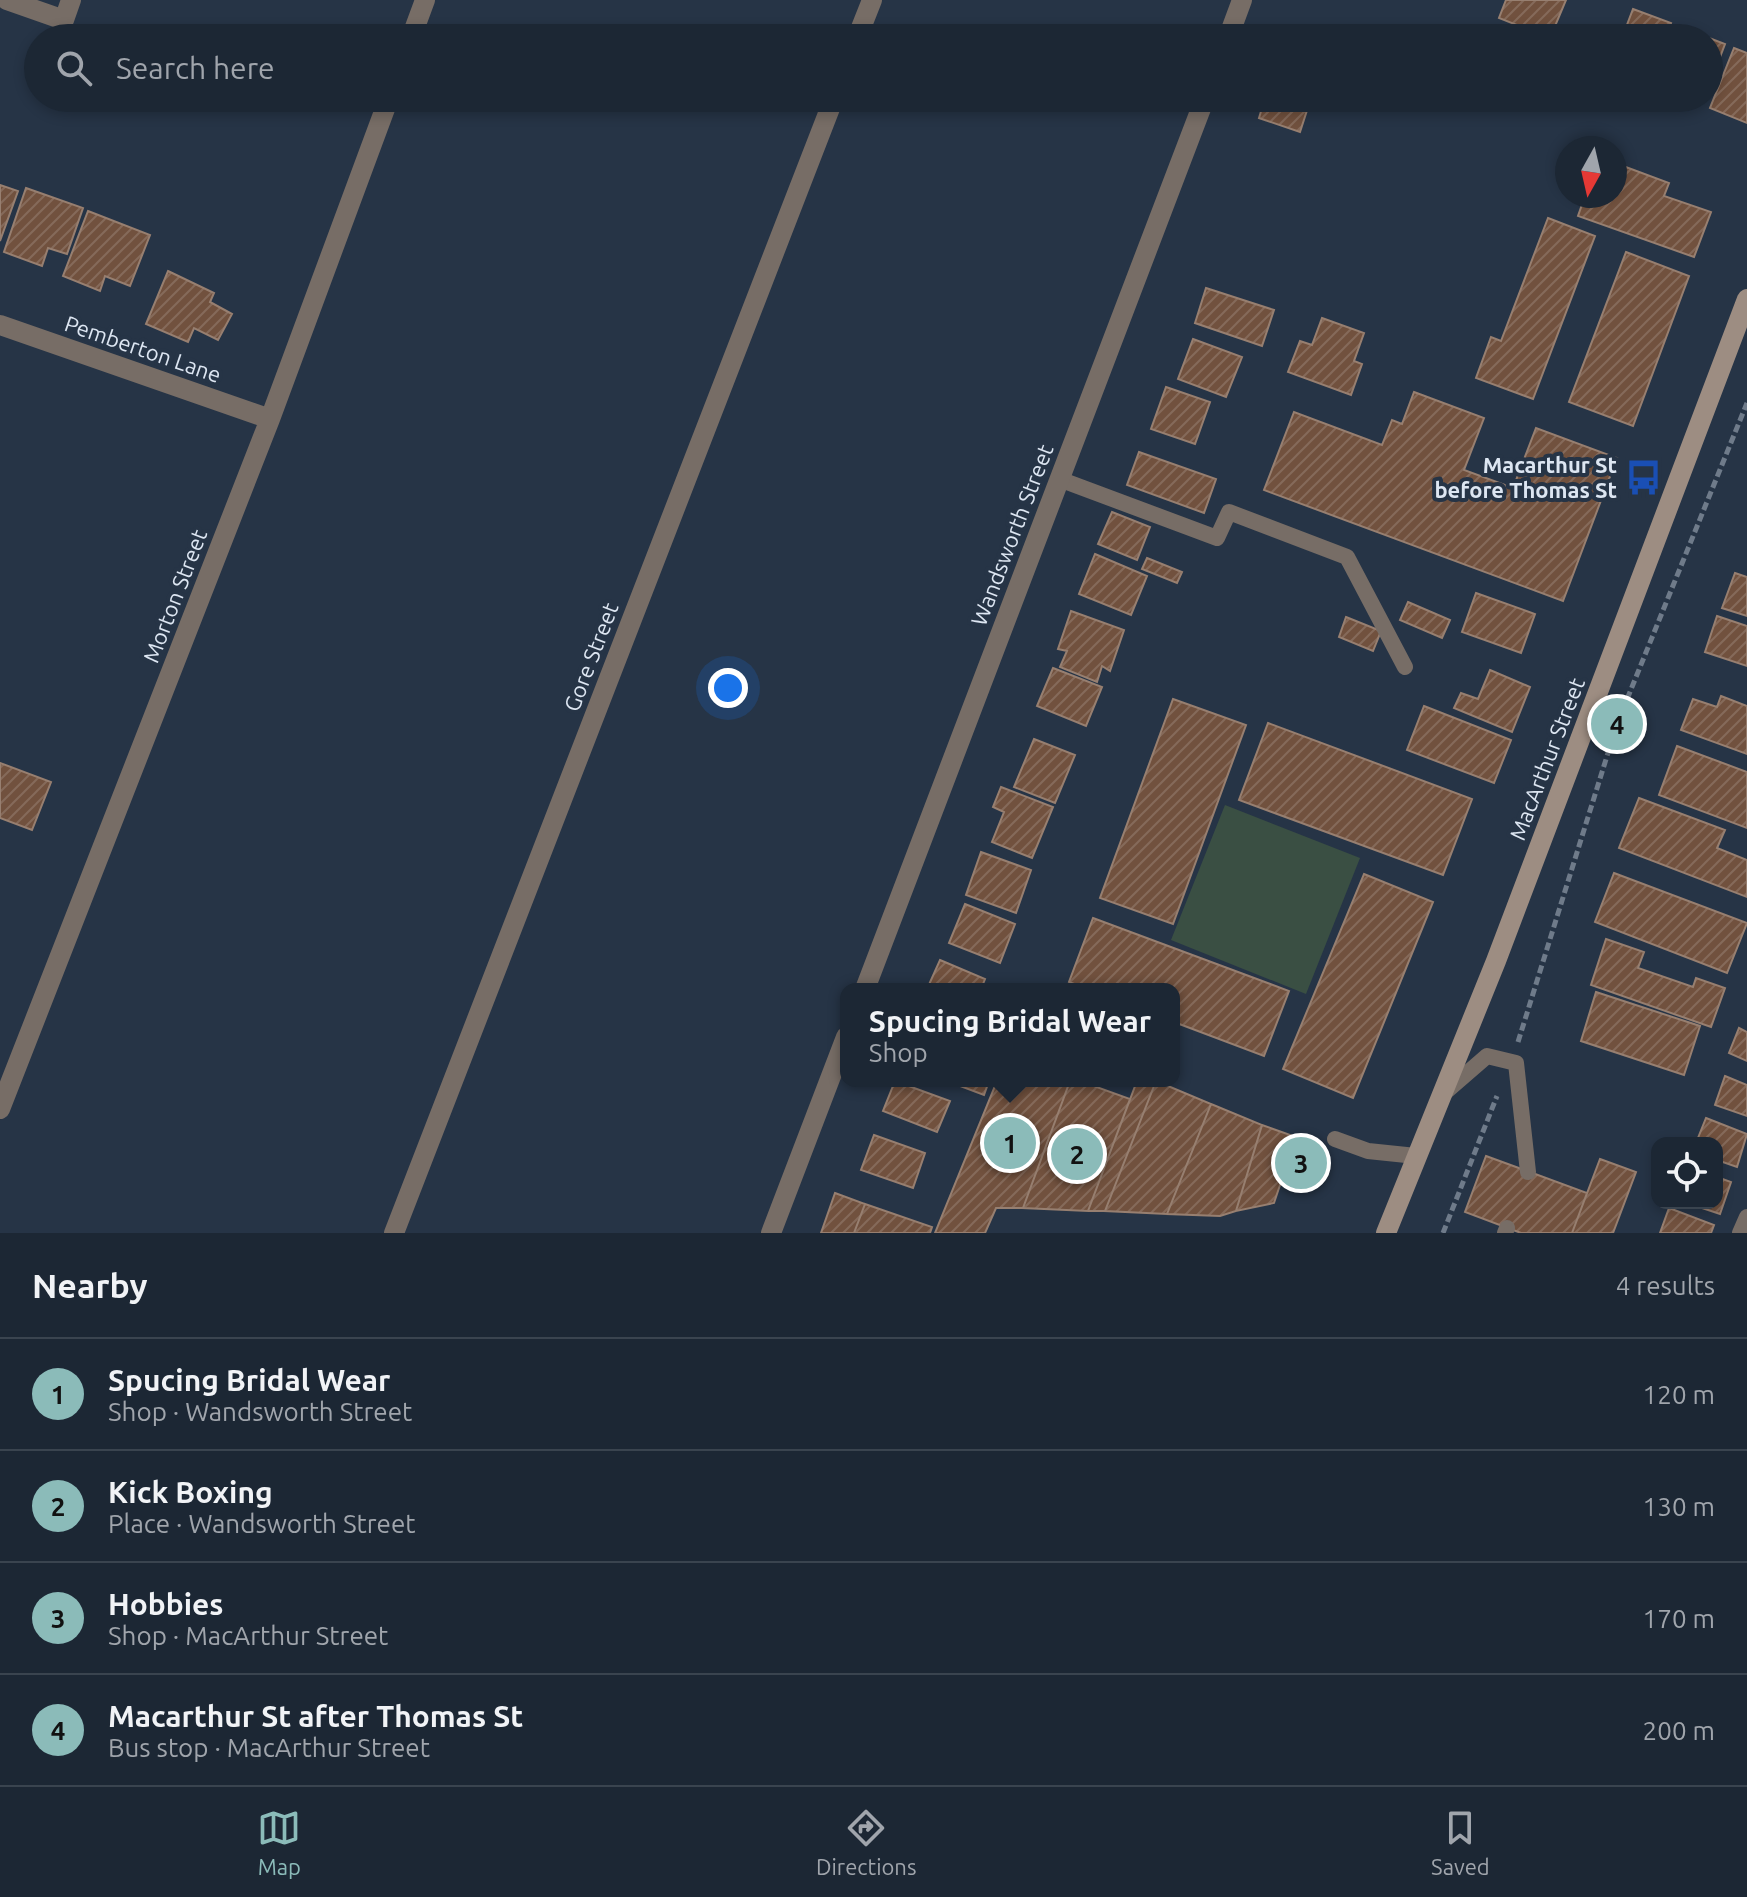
<!DOCTYPE html>
<html lang="en">
<head>
<meta charset="utf-8">
<style>
	:root { --surface:#1c2734; --page:#252f3c; --text:#f1f3f6; --muted:#a0a5ac; --line:#3a444f; --accent:#8bbbb9 }
	body { margin:0; font-family:Ubuntu,sans-serif; background:var(--page); color:var(--text) }
	.controls { position:absolute; right:24px; bottom:24px; display:grid; overflow:hidden; border-radius:16px; box-shadow:0 4px 12px #0003 }
	.controls button { width:72px; height:72px; display:grid; place-items:center; padding:0; border:0; border-bottom:2px solid var(--line); background:var(--surface); color:var(--text); font:40px sans-serif }
	.compass { position:absolute; left:1555px; top:136px; width:72px; height:72px; border-radius:50%; background:var(--surface); box-shadow:0 4px 12px #0003; rotate:188deg }
	.you { position:absolute; left:728px; top:688px; width:28px; height:28px; margin:-20px; border:6px solid #fff; border-radius:50%; background:#1a73e8; box-shadow:0 0 0 12px #1a73e833 }
	.badge { display:grid; place-items:center; width:52px; height:52px; border-radius:50%; background:var(--accent); color:#111; font-size:26px; font-weight:700 }
	.pin { position:absolute; translate:-50% -50%; border:4px solid #fff; box-shadow:0 2px 8px #0006 }
	.popup { position:absolute; left:840px; top:983px; width:340px; height:104px; box-sizing:border-box; display:grid; place-content:center; border-radius:16px; background:var(--surface); filter:drop-shadow(0 2px 6px #0005); font-size:26px; white-space:nowrap; color:var(--muted) }
	.popup b { font-size:30px; color:var(--text) }
	.popup::after { content:''; position:absolute; left:50%; top:100%; margin-left:-16px; border:16px solid transparent; border-top-color:var(--surface) }
	.list { margin:0; padding:0; list-style:none }
	h2 { display:flex; justify-content:space-between; align-items:center; height:104px; margin:0; padding:0 32px; font-size:34px }
	h2 small { font-size:26px; font-weight:400; color:var(--muted) }
	.list li { display:grid; grid-template-columns:52px 1fr auto; gap:24px; align-items:center; box-sizing:border-box; height:112px; padding:0 32px; border-top:2px solid var(--line) }
	.list b { display:block; font-size:30px; white-space:nowrap }
	.list p { margin:0; font-size:26px; white-space:nowrap; color:var(--muted) }
	.list em { font-size:26px; font-style:normal; color:var(--muted) }
	.icon { flex:none; width:44px; height:44px; fill:none; stroke:currentColor; stroke-width:2; stroke-linecap:round; stroke-linejoin:round }
	.map { position:relative; flex:none; width:1747px; height:1233px; overflow:hidden }
	.search { position:absolute; background:var(--surface); box-shadow:0 4px 12px #0003; left:24px; right:24px; top:24px; height:88px; display:flex; align-items:center; gap:20px; box-sizing:border-box; padding:0 28px; border-radius:44px; color:var(--muted); font-size:30px }
	.sheet { height:552px; background:var(--surface) }
	nav { display:flex; justify-content:space-around; align-items:center; box-sizing:border-box; height:112px; border-top:2px solid var(--line); background:var(--surface); font-size:22px; color:var(--muted) }
	nav a { display:grid; justify-items:center; gap:4px }
	nav .on { color:var(--accent) }
	.map>svg:first-child { display:block }
	.green { fill:#3a4f43 }
	.building { fill:url(#building-hatch); stroke:#977f70; stroke-width:2 }
	.lines { fill:none; stroke-linecap:round; stroke-linejoin:round }
	.path { stroke:#6f7b8a; stroke-width:5; stroke-dasharray:8 4; stroke-linecap:butt }
	.service { stroke:#776d66; stroke-width:16 }
	.minor { stroke:#776d66; stroke-width:20 }
	.secondary { stroke:#9d8d82; stroke-width:20 }
	.labels { text-anchor:middle; stroke-width:8; stroke-linejoin:round; paint-order:stroke }
	.street-label { font-size:22px; fill:#dde6f2; stroke:#263446 }
	.poi-label { font-size:22px; font-weight:bold; fill:#dde6f2; stroke:#263446; text-anchor:end }
</style>
</head>
<body>
<div class="map">
<svg width="1747" height="1233" viewBox="0 0 1747 1233">
	<defs>
		<pattern id="building-hatch" width="6" height="6" patternUnits="userSpaceOnUse" patternTransform="scale(2)"><rect width="6" height="6" fill="#71513e"/><path d="M-1 1l2-2M0 6l6-6M5 7l2-2" fill="none" stroke="#856a5a"/></pattern>
	</defs>
	<rect width="100%" height="100%" fill="#263446"/>
	<path class="green" d="M1225,805l135,53 -54,136 -135,-54z"/>
	<path class="building" d="M1506,0h60l-16,38h-38l5,-13 -18,-7z
		M1633,9l38,14 -6,15h-43z
		M1709,38l16,6 -16,42z
		M1734,48l13,5v70l-37,-15z
		M1265,98h46l-11,34 -41,-14z
		M1615,163l54,20 -5,13 47,16 -17,45 -116,-41 7,-20h30z
		M0,185l18,6 -18,50z
		M26,188l57,20 -16,46 -19,-6 -6,18 -38,-14z
		M88,211l62,24 -20,51 -25,-10 -5,15 -37,-15z
		M1548,218l47,18 -62,163 -57,-21 15,-41 10,4z
		M1626,252l63,24 -56,150 -64,-24z
		M168,271l46,22 -4,9 22,12 -14,26 -24,-12 -6,14 -42,-18z
		M1206,288l68,22 -12,36 -67,-23z
		M1322,318l42,15 -10,28 8,3 -11,31 -63,-23 12,-31 12,4z
		M1193,339l49,18 -16,40 -48,-18z
		M1166,387l44,15 -15,42 -44,-15z
		M1414,392l70,26 -20,52 49,18 23,-60 81,30 -54,143 -299,-111 30,-78 88,33 10,-25 10,4z
		M1139,452l77,27 -12,34 -77,-28z
		M1112,512l38,15 -13,33 -39,-16z
		M1095,554l52,22 -16,39 -52,-21z
		M1147,558l35,14 -5,11 -35,-14z
		M1735,573l12,4v39l-25,-8z
		M1476,593l59,21 -14,39 -59,-21z
		M1408,602l42,18 -8,18 -42,-18z
		M1071,611l53,19 -14,41 -8,-5 -5,16 -37,-15 7,-16 -9,-2z
		M1717,616l30,10v40l-42,-14z
		M1346,617l35,14 -8,20 -34,-14z
		M1053,668l49,19 -16,39 -49,-20z
		M1490,670l40,17 -18,45 -58,-24 7,-15 17,6z
		M1721,696l26,10v48l-66,-24 12,-31 24,8z
		M1173,699l73,26 -73,199 -73,-26z
		M1424,706l87,34 -17,43 -87,-33z
		M1268,723l204,76 -29,76 -204,-75z
		M1034,739l41,16 -20,48 -41,-16z
		M1677,746l70,26v56l-88,-33z
		M0,763l51,19 -19,48 -32,-12z
		M1001,787l52,20 -21,51 -40,-16 12,-30 -11,-5z
		M1639,798l86,32 -8,18 30,12v37l-128,-49z
		M981,852l50,18 -15,43 -50,-18z
		M1614,873l133,50 -20,50 -132,-51z
		M1364,874l69,28 -80,196 -70,-29z
		M965,904l50,20 -15,39 -51,-20z
		M1093,918l196,73 -25,65 -90,-34v-33h-87l-18,-7z
		M1606,939l38,13 -6,16 55,19 3,-9 29,10 -14,39 -120,-42z
		M940,960l45,19 -4,10h-54z
		M1596,992l104,34 -16,49 -103,-34z
		M1739,1028l8,4v29l-18,-8z
		M1725,1076l22,9v31l-32,-11z
		M895,1081l55,20 -13,31 -54,-21z
		M947,1081h42l-5,14z
		M997,1081h73l-47,127h-27l-11,25h-50z
		M1070,1081h10l50,18 -42,112 -65,-3z
		M1137,1081h19l-51,130h-17z
		M1156,1081l55,23 -44,110 -62,-3z
		M1211,1104l51,21 -26,86 -16,5 -53,-2z
		M1706,1118l41,16 -10,33 -20,-7v-17h-21z
		M1262,1125l34,12 -22,66 -38,8z
		M874,1135l51,18 -12,35 -52,-18z
		M1296,1137l25,11 -13,34 -25,-3z
		M1486,1156l101,37 -15,40h-51l-56,-21z
		M1600,1159l36,13 -23,61h-41z
		M1717,1177l14,5 -11,32 -33,-11h30z
		M835,1193l30,11 -11,29h-33z
		M865,1204l67,23 -2,6h-76z
		M1669,1208l45,17 -3,8h-51z"/>
	<g class="lines">
		<path class="path" d="M1518,1042l99,-318 130,-321
			M1443,1233l54,-137"/>
		<path class="service" d="M1059,479l158,59 12,-26 118,45 58,110
			M1442,1095l45,-39 29,7 12,109
			M1335,1139l33,12 48,5
			M1505,1233l2,-5
			M1740,1233l7,-16"/>
		<path class="minor" d="M7,0l57,20 7,-20
			M411,38l14,-38
			M857,38l15,-38
			M1228,38l14,-38
			M0,325l270,94
			M865,989l340,-891
			M0,1109l270,-690 119,-321
			M394,1233l440,-1135
			M771,1233l75,-196"/>
		<path class="secondary" d="M1386,1233l110,-272 251,-662"/>
	</g>
	<defs>
		<symbol id="bus-bare" viewBox="-9 -9 18 18"><path d="M-5-6H5V4H4V6H2V4H-2V6H-4V4H-5ZM-3.5-4V0h7V-4ZM-3.5 1.2v1.5H-2V1.2ZM2 1.2v1.5H3.5V1.2Z" fill="#1a4fb4" stroke="#263446" stroke-width="2.5" paint-order="stroke"/></symbol>
	</defs>
	<g fill-rule="evenodd">
		<use href="#bus-bare" x="1618" y="452" width="51" height="51"/>
	</g>
	<g class="labels">
		<g class="street-label">
			<text transform="translate(143 349) rotate(19)" y="8">Pemberton Lane</text>
			<text transform="translate(1012 535) rotate(-69)" y="8">Wandsworth Street</text>
			<text transform="translate(175 596) rotate(-69)" y="8">Morton Street</text>
			<text transform="translate(591 657) rotate(-69)" y="8">Gore Street</text>
			<text transform="translate(1547 759) rotate(-69)" y="8">MacArthur Street</text>
		</g>
		<g class="poi-label">
			<text x="1617" y="473">Macarthur St<tspan x="1617" dy="25">before Thomas St</tspan></text>
		</g>
	</g>
</svg>
<div class="controls">
<button><svg class="icon" aria-label="locate" viewBox="0 0 24 24"><circle cx="12" cy="12" r="6"/><path d="M12 2v4M12 18v4M2 12h4M18 12h4"/></svg></button>
</div>
<svg class="compass" viewBox="-18 -18 36 36"><path d="M0-13l5 13h-10z" fill="#e53935"/><path d="M0 13l5-13h-10z" fill="#a0a5ac"/></svg>
<div class="you"></div>
<div class="pin badge" style="left:1010px;top:1143px">1</div>
<div class="popup"><b>Spucing Bridal Wear</b>Shop</div>
<div class="pin badge" style="left:1077px;top:1154px">2</div>
<div class="pin badge" style="left:1301px;top:1163px">3</div>
<div class="pin badge" style="left:1617px;top:724px">4</div>
<div class="search"><svg class="icon" aria-label="search" viewBox="0 0 24 24"><circle cx="10" cy="10" r="6"/><path d="M15 15l6 6"/></svg>Search here</div>
</div>
<section class="sheet">
<h2>Nearby<small>4 results</small></h2>
<ul class="list">
<li><span class="badge">1</span><div><b>Spucing Bridal Wear</b><p>Shop · Wandsworth Street</p></div><em>120 m</em></li>
<li><span class="badge">2</span><div><b>Kick Boxing</b><p>Place · Wandsworth Street</p></div><em>130 m</em></li>
<li><span class="badge">3</span><div><b>Hobbies</b><p>Shop · MacArthur Street</p></div><em>170 m</em></li>
<li><span class="badge">4</span><div><b>Macarthur St after Thomas St</b><p>Bus stop · MacArthur Street</p></div><em>200 m</em></li>
</ul>
</section>
<nav>
<a class="on"><svg class="icon" aria-label="map" viewBox="0 0 24 24"><path d="M3 6l6-2 6 2 6-2v14l-6 2-6-2-6 2zM9 4v14M15 6v14"/></svg>Map</a>
<a><svg class="icon" aria-label="directions" viewBox="0 0 24 24"><path d="M12 3l9 9-9 9-9-9zM9 14v-3h6M13 9l2 2-2 2"/></svg>Directions</a>
<a><svg class="icon" aria-label="saved" viewBox="0 0 24 24"><path d="M7 4h10v16l-5-4-5 4z"/></svg>Saved</a>
</nav>
</body>
</html>
